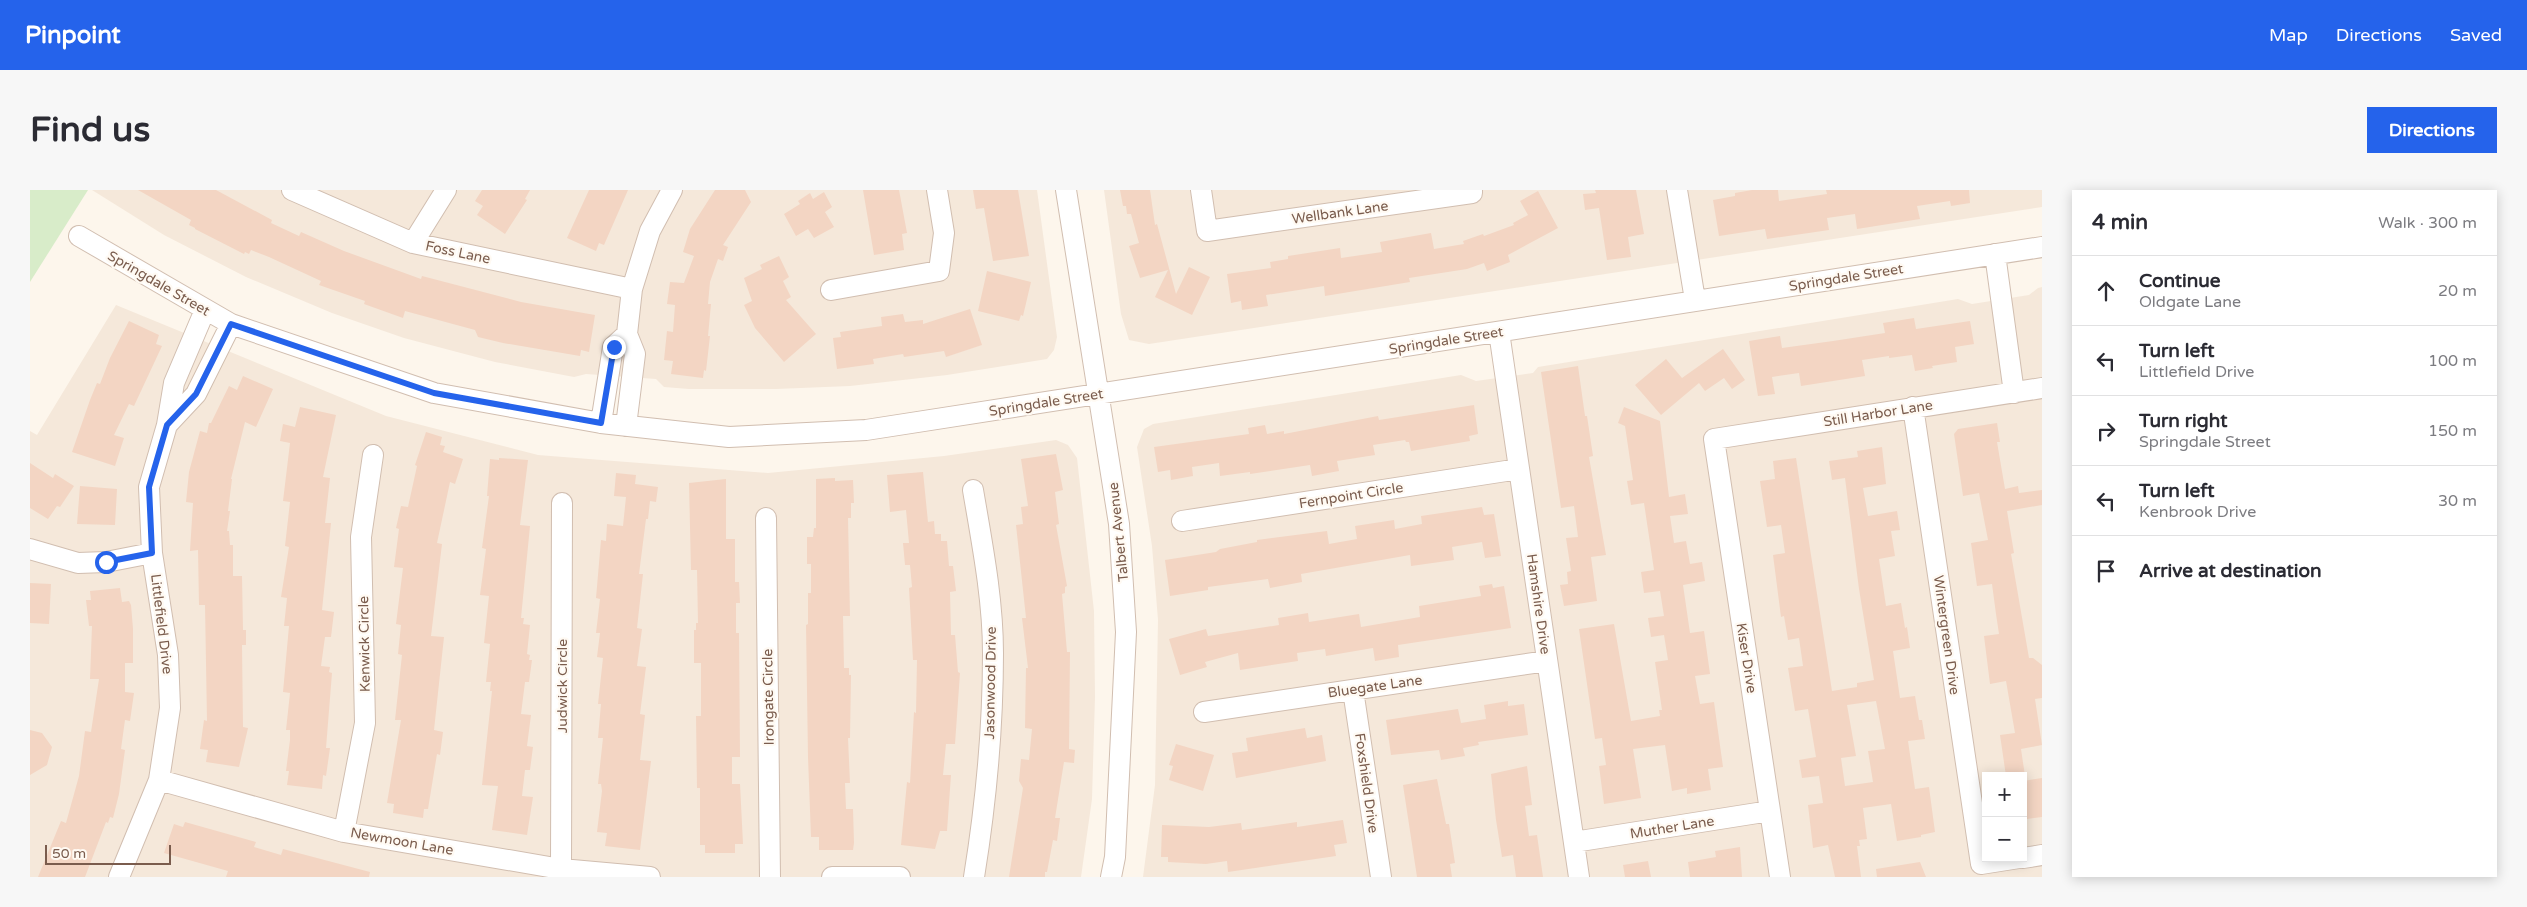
<!DOCTYPE html>
<html lang="en">
<head>
<meta charset="utf-8">
<style>
	:root { --surface:#fff; --page:#f7f7f7; --text:#2b2b33; --muted:#7c7c81; --line:#e1e1e2; --accent:#2563eb }
	body { margin:0; font-family:"Varela Round",sans-serif; background:var(--page); color:var(--text) }
	.controls { position:absolute; right:15px; bottom:15px; display:grid; overflow:hidden; border-radius:0px; box-shadow:0 2px 12px #0003 }
	.controls button { width:45px; height:45px; display:grid; place-items:center; padding:0; border:0; border-bottom:1px solid var(--line); background:var(--surface); color:var(--text); font:25px sans-serif }
	.scale { position:absolute; left:15px; bottom:12px; width:126px; box-sizing:border-box; padding-left:5px; border:2px solid #7a5c4d; border-top:0; font-size:14px; line-height:18px; white-space:nowrap; color:#7a5c4d; -webkit-text-stroke:4px #fffaf3; paint-order:stroke }
	.stop { position:absolute; width:15px; height:15px; margin:-11px; border:4px solid #2563eb; border-radius:50%; background:#fff }
	.stop.end { background:#2563eb; border-color:#fff; box-shadow:0 1px 5px #0008 }
	.list { margin:0; padding:0; list-style:none }
	h2 { display:flex; justify-content:space-between; align-items:center; height:65px; margin:0; padding:0 20px; font-size:21px }
	h2 small { font-size:16px; font-weight:400; color:var(--muted) }
	.list li { display:grid; grid-template-columns:32px 1fr auto; gap:15px; align-items:center; box-sizing:border-box; height:70px; padding:0 20px; border-top:1px solid var(--line) }
	.list b { display:block; font-size:19px; white-space:nowrap }
	.list p { margin:0; font-size:16px; white-space:nowrap; color:var(--muted) }
	.list em { font-size:16px; font-style:normal; color:var(--muted) }
	.icon { flex:none; width:28px; height:28px; fill:none; stroke:currentColor; stroke-width:2; stroke-linecap:round; stroke-linejoin:round }
	.map { position:relative; flex:none; width:2012px; height:687px; overflow:hidden; border-radius:0px }
	header { display:flex; align-items:center; gap:30px; box-sizing:border-box; height:70px; padding:0 25px; background:var(--accent); color:#fff }
	header strong { font-size:24px }
	nav { display:flex; gap:28px; margin-inline-start:auto; font-size:18px }
	.intro { display:flex; align-items:center; justify-content:space-between; box-sizing:border-box; height:120px; padding:0 30px }
	h1 { margin:0; font-size:35px }
	.button { padding:12px 22px; border-radius:0px; background:var(--accent); color:#fff; font-size:18px; font-weight:700 }
	main { display:flex; gap:30px; padding:0 30px }
	aside { flex:1; background:var(--surface); border-radius:0px; box-shadow:0 2px 12px #0003 }
	.map>svg:first-child { display:block }
	.residential { fill:#f5e8da; fill-rule:evenodd }
	.green { fill:#d8ecc9 }
	.building { fill:#f3d5c3; fill-rule:evenodd }
	.lines { fill:none; stroke-linecap:round; stroke-linejoin:round }
	.minor-casing { stroke:#d1beb0; stroke-width:22 }
	.minor { stroke:#fff; stroke-width:20 }
	.route { stroke:#2563eb; stroke-width:6 }
	.labels { text-anchor:middle; stroke-width:4.5; stroke-linejoin:round; paint-order:stroke }
	.street-label { font-size:14px; fill:#7a5c4d; stroke:#fffaf3 }
</style>
</head>
<body>
<header>
<strong>Pinpoint</strong>
<nav><a>Map</a><a>Directions</a><a>Saved</a></nav>
</header>
<div class="intro"><h1>Find us</h1><a class="button">Directions</a></div>
<main>
<div class="map">
<svg width="2012" height="687" viewBox="0 0 2012 687">
	<rect width="100%" height="100%" fill="#fdf6ec"/>
	<path class="residential" d="M62,0h945l20,147 -3,13 -7,9 -100,16 -97,11 -74,3h-87l-25,-2 -8,-8 -70,-5 -12,3 -79,-15 -91,-24 -72,-25 -86,-36 -82,-42z
		M1074,0h938v17l-893,137 -20,-4 -8,-26z
		M2012,97v590h-899l12,-92 3,-165 -6,-74 -15,-99 7,-18 9,-5 308,-49 15,6 57,-8 5,-6 420,-68 14,5 57,-9 9,-7zM1956,586h37v82h-37z
		M86,115l270,111 152,39 230,18 176,-17 112,-16 12,5 9,13 17,153 1,86 -3,102 -11,78h-1051v-446l7,4z"/>
	<path class="green" d="M0,0h58l-58,92z"/>
	<path class="building" d="M108,0h78l56,30 -1,3 28,13 2,-4 43,19 77,28 1,-3 99,26 74,13 -6,37 -8,-2 -1,6 -77,-13 -25,-6 -3,-7 -70,-19 -2,7 -39,-14 1,-3 -46,-16 2,-4 -52,-24 -18,-7 -2,4 -4,-2 -1,2 -49,-25v-1l-6,-3 2,-5z
		M452,0h48l-5,9 2,1 -22,34 -28,-19 6,-9 -8,-5z
		M559,0h39l-24,55 -5,-2 -3,8 -29,-13z
		M685,0h30l6,12 -28,43 5,2 -5,14 -5,-2 -8,23 -2,22h3l-3,32h2l-4,35 -2,-1 -1,8 -32,-4 2,-13 -9,-1 3,-29 6,1 2,-27 -8,-1 3,-22 14,1 10,-27 -11,-4 7,-23z
		M833,0h36l8,43 -5,1 2,16 -30,5z
		M943,0h45l11,66 -36,5 -9,-53 -8,1z
		M1090,0h30l5,35 2,-1 19,70 13,-27 21,10 -18,38 -37,-18 13,-27 -28,8 -11,-32 10,-3 -8,-29h-4l-1,-8h-3z
		M1565,0h41l8,44 -16,3 3,20 -24,3 -8,-52 -14,2 -2,-16 13,-1z
		M1722,0h26l1,11 48,-7 -1,-4h143l1,13 -19,3 -1,-5 -33,5 3,13 -63,10 -2,-15 -28,4 2,12 -62,9 -2,-10 -46,7 -6,-36 22,-4v-3z
		M1508,1l20,37 -50,27 2,7 -23,9 -3,-8 -17,6 -58,9 1,4 -85,14 -1,-10 -58,9 2,11 -26,4 -1,-9 -10,2 -4,-29 44,-6 -1,-6 18,-3v-3l52,-8 1,10 41,-6 -2,-10 51,-9 3,16 30,-5 -1,-3 20,-7 1,2 30,-11 -1,-2 15,-8 -8,-14z
		M794,2l8,15 -7,5 9,15 -20,11 -6,-9 -12,7 -12,-22 16,-10 -2,-3 12,-8 3,6z
		M749,66l10,21 -6,4 8,16 -5,3 30,34 -32,28 -29,-34 -11,-23 8,-4 -8,-23 18,-9 -2,-4z
		M957,81l44,11 -8,34 -2,-1 -2,6 -41,-10z
		M940,119l12,36 -36,12 -2,-6 -40,6 -1,-3 -30,5 1,5 -37,5 -4,-31 8,-1 -1,-5 42,-6 -1,-9 22,-3 2,8 18,-2v4z
		M1884,128l2,11 54,-8 4,23 -19,3 2,15 -25,4 1,2 -18,3 -3,-16 -23,3v-2l-27,4 3,16 -64,10 -2,-13 -27,4 3,17 -17,2 -9,-55 31,-5 2,12 51,-7 52,-8 -2,-10z
		M99,131l30,14 -3,9 6,2 -28,60 -5,-2 -15,31 10,3 -9,28 -43,-14 18,-52 7,-17 3,1 10,-26z
		M1693,159l22,31 -13,9 -8,-11 -19,13 -6,-8 -38,32 -26,-30 31,-26 16,19z
		M1548,176l7,50h2l6,40 -4,1 17,98 -15,2 6,44 -33,5 -4,-21 8,-1 -1,-12 4,-1 -5,-33 12,-1 -4,-31 -13,2 -20,-136z
		M213,186l30,13 -17,38 -11,-5 -14,57h1l-4,32h2l-3,20h2l1,14h3v31h9l1,54h3v15h-4l1,82 5,1 -9,39 -33,-5 2,-12 -8,-1 4,-29 3,1 -2,-116h-6l-1,-55 -8,1 3,-48 -7,-1 3,-30 11,-41 7,2 2,-10h2l18,-37 8,4z
		M1444,215l4,29 -9,2 1,5 -59,10 -2,-9h-3l-1,-2 -32,5 2,10 -38,6 2,10 -27,5 -2,-11 -60,9v-2l-30,4 -1,-13 -27,4 1,9 -22,4 -1,-10 -12,2 -4,-25 95,-13 -1,-6 17,-3 2,9 17,-3v3l94,-18 1,4z
		M270,217l36,8 -13,62 7,1 -5,45h6l-9,87 12,2 -3,25h-6l-4,29 9,1 -1,5 3,1 -6,75h4l-4,28 -3,-1 -1,14 -35,-4 2,-14h-3l4,-31v-10h-4l4,-37 -7,-1 6,-66h-5l3,-28 -6,-1 8,-50 -4,-1 5,-44 -7,-1 7,-58 -10,-2 3,-17 12,3z
		M1594,217l36,14 9,76 16,-3 3,20 -18,2 4,27 12,-2 4,23 12,-2 3,19 -22,4 7,48 14,-2 6,43 -15,2 5,28 14,-2 9,65 -15,2 3,21 -24,4v-6l-15,3 -7,-46 -32,4 8,49 -37,6 -5,-38 7,-1 -4,-27 -7,1 -16,-110 35,-5 17,97 29,-5 -1,-6h3l-7,-48 13,-2 -4,-25 -13,2 -3,-19 16,-2 -4,-25 -16,2 -3,-21 13,-2 -10,-67 -13,2 -4,-24 6,-1 -8,-54 -7,-3z
		M1967,233l3,19h-3l8,47 13,-3 1,7 23,-3v15l-35,6 7,42 -3,1 18,104h4l9,7v33l-7,1 7,46 -21,4 4,27h-19l-6,-41 15,-2 -9,-52 -16,3 -6,-48 15,-2 -3,-20 -4,-30 -15,2 -6,-43 17,-3 -9,-47 -16,3 -9,-62 4,-5z
		M396,242l16,5 -2,8 5,1 -2,6 20,7 -8,25 -5,-2 -13,61 5,1 -11,92 13,1 -10,93 9,2 -3,23 -3,-1 -9,55h-4l-1,9 -30,-5 1,-9 -7,-1 14,-83h-6l7,-65 -4,-1 3,-29 -5,-1 7,-56 -9,-1 5,-38 -3,-1 5,-22 7,1 9,-41 -2,-1z
		M1852,257l4,37 -23,4 5,28 29,-5 3,19 -9,1 4,25 -16,3 7,47 15,-3 4,25 2,-1 3,21 -17,3 3,20 4,27 15,-2 4,24h3l3,19 -17,2 7,48 14,-2 6,45 -14,3v2l-24,4 -6,-37 -28,4 4,31 -8,1 1,6h-3l4,31h-26l-7,-32 -15,3 -5,-43 15,-2 -4,-27 -17,2 -3,-18 17,-3 -8,-48 -13,2 -7,-43 15,-2 -4,-28 -11,2 -4,-24 -3,1 -8,-62 12,-2 -4,-28 -14,2 -7,-46 15,-2 -2,-18 23,-3 36,233 25,-4v-4l17,-3 -15,-91 -14,-111 -13,2 -3,-19 29,-4 -1,-6zM1846,511l9,48 -17,2 5,31 -28,4 -4,-28 15,-2 -9,-51z
		M1026,264l7,36 -8,2 4,32 -3,1 11,61 -2,1v6l-3,1 5,58h3l-1,97 6,1 -1,13 -10,-1 -9,56h5l-3,23 -4,-1 -6,32h-2v5h-36l14,-89 -4,-7 2,-22 8,1 3,-31 -7,-1 1,-60h2l-6,-50h4l-10,-93 7,-1 -2,-17 7,-1 -7,-47z
		M469,268l29,2 -8,65 10,1 -9,92h3l-1,6 7,1 -3,29 3,1 -1,5h3l-3,22h-4l-4,32 10,1 -4,31 6,1 -3,23h-5l-3,26 11,1 -6,38 -35,-5 6,-44 -16,-1 10,-94h-2l1,-9h-5l4,-38 -6,-1 5,-47 -9,-1 6,-46 -4,-1 7,-52h-2l3,-37 9,1z
		M0,273l23,15 2,-4 19,12 -14,21 -3,-1 -9,13 -18,-11z
		M893,282l5,50 6,-1 1,13h6v7h6l2,25h4l3,25 -6,1 1,43h4l3,37 2,1 -5,71h-9l-3,31h8l-4,56h-7l-5,18 -34,-4 6,-63 3,1 4,-71 2,1 1,-53h-4l-4,-72 3,-1 -2,-22h-5l-2,-22h6l-3,-33 -16,2 -3,-37z
		M586,283l20,2 -1,9 23,3 -2,15 -6,-1 -2,18h-2l-7,55h4l-6,54 5,1 -5,37 9,1 -6,47 5,1 -5,45 11,1 -11,89 -35,-4 2,-13 -10,-1 5,-41 -1,-7h-3l5,-46h-5l3,-34h-3l5,-46 -6,-1 3,-24h-4l4,-34 -4,-1 5,-58 5,1 1,-17 16,2 3,-29 -12,-1z
		M805,288v3l18,-1 1,23h-3v15h-3l2,98h-7l1,52h5v7h2l-1,63h-2l2,45h-5l1,26h7l1,34 -1,7h-34v-13h-8l-3,-80 -2,-132 2,-1v-31h3v-29h-4v-27h6l1,-9h2v-49z
		M696,289v60h9v43h4l1,21h-4v30h3l1,124h-8v27h8l3,60h-8v9h-30v-8h-5v-57h-3l-1,-72h5v-53h-7v-33h2v-7h2l-1,-53h-6l-2,-87z
		M50,296l37,3 -2,36 -38,-1z
		M1452,317l2,8 10,-1 7,42 -16,2 -3,-16 -30,5 2,13 -43,6 -1,-11 -109,19 1,8 -32,6 -2,-9 -60,8v3l-38,6 -5,-36 51,-8 4,-3 37,-7v-2l70,-9 2,13 28,-5 -2,-13 39,-6 1,9 27,-5 -1,-8z
		M0,393l21,1 -2,40 -19,-1z
		M1462,394l1,4 11,-2 7,42 -113,17 1,12 -24,4 -2,-13 -47,8 -1,-7 -28,4 1,8 -58,9 -2,-17 -33,9 2,5 -27,8 -11,-36 37,-10 2,7 71,-11 -1,-7 30,-5 1,9 50,-8 2,13 59,-10 -1,-11 62,-10 -2,-10z
		M90,398l2,14 7,-1 2,4 2,24v34h-8v29l9,1 -4,28 -5,-1 -4,29 4,1 -6,44 -6,24 -3,-1 -2,6 -2,-1 -21,55h-47l23,-56 5,2 13,-47 6,-45 6,1 8,-53h-9l2,-53h-3l-3,-26h5l-1,-9z
		M1478,511v5l16,-2 4,31 -50,7 1,3 -16,3 2,8 -24,4 -2,-10 -48,5 -5,-35 72,-11 3,14 25,-4 -2,-14z
		M1275,538l2,10 15,-3 4,26 -90,17 -4,-25 16,-2 -2,-13z
		M0,540l12,3 10,14 -5,18 -17,10z
		M1146,554l38,11 -11,36 -34,-11 4,-14 -4,-1z
		M1497,576l5,39 -7,1 4,30 8,-1 6,42h-27l-3,-22 -11,2 -6,-37 -5,-46z
		M2012,588v39l-15,2 -4,-15v-23z
		M1407,589l9,45h3l6,39 -5,1 2,13h-35l-14,-92z
		M1313,630l4,23 -13,2 2,11 -108,16 -1,-11 -21,3 -38,-2v-5h-7l1,-32 47,2 32,-4 1,7 55,-8v5z
		M155,632l71,20 -2,5 27,8 2,-6 87,23 -1,5h-143l2,-6 -64,-18 10,-29 9,3z
		M1710,657l2,30h-52l-2,-15 28,-5 -1,-6z
		M1618,671l3,16h-26l-2,-12z
		M1890,672l6,15h-49l-1,-8z"/>
	<g class="lines">
		<defs>
			<path id="minor" d="M262,0l121,53 219,46
				M1036,0l53,334 7,108 -11,225 -4,20
				M1171,0l6,41 265,-38v-3
				M1647,0l18,110
				M49,46l152,88 203,69 167,30 128,14 137,-7 1176,-183
				M383,53l33,-53
				M1965,64l19,139
				M801,100l108,-19 5,-38 -7,-43
				M175,120l-31,73 -7,42 29,-31 35,-70
				M1469,142l80,545
				M1883,217l68,457 38,-6
				M571,233l12,-76 14,-13
				M596,236l9,-72 -8,-20 5,-45 18,-58 22,-41
				M943,300c9,53 20,109 20,163 0,75 -7,150 -19,224
				M736,328l4,359
				M1152,331l337,-52
				M0,359l48,14 28,-1 46,-9
				M1323,500l28,187
				M1174,522l343,-51
				M129,590l185,52 217,37 89,8
				M314,642l21,-109 -4,-186 12,-82
				M1544,652l196,-31
				M1993,668l19,-3
				M531,679l1,-366
				M89,687l40,-97 11,-72 -2,-53 -16,-102 -3,-66 18,-62
				M802,687h68
				M1750,687l-66,-438 328,-51"/>
		</defs>
		<use href="#minor" class="minor-casing"/>
		<use href="#minor" class="minor"/>
	</g>
	<g class="lines">
		<path class="route" d="M76,372l46,-9 -3,-66 18,-62 29,-31 35,-70 203,69 167,30 13,-76"/>
	</g>
	<g class="labels">
		<g class="street-label">
			<text transform="translate(1310 22) rotate(-8)" y="5">Wellbank Lane</text>
			<text transform="translate(428 62) rotate(12)" y="5">Foss Lane</text>
			<text transform="translate(1816 87) rotate(-9)" y="5">Springdale Street</text>
			<text transform="translate(129 93) rotate(30)" y="5">Springdale Street</text>
			<text transform="translate(1416 150) rotate(-9)" y="5">Springdale Street</text>
			<text transform="translate(1016 212) rotate(-9)" y="5">Springdale Street</text>
			<text transform="translate(1848 223) rotate(-9)" y="5">Still Harbor Lane</text>
			<text transform="translate(1321 305) rotate(-9)" y="5">Fernpoint Circle</text>
			<text transform="translate(1088 342) rotate(-96)" y="5">Talbert Avenue</text>
			<text transform="translate(1509 414) rotate(82)" y="5">Hamshire Drive</text>
			<text transform="translate(132 434) rotate(83)" y="5">Littlefield Drive</text>
			<text transform="translate(1917 445) rotate(82)" y="5">Wintergreen Drive</text>
			<text transform="translate(334 454) rotate(-91)" y="5">Kenwick Circle</text>
			<text transform="translate(1717 468) rotate(81)" y="5">Kiser Drive</text>
			<text transform="translate(960 493) rotate(-89)" y="5">Jasonwood Drive</text>
			<text transform="translate(532 496) rotate(-90)" y="5">Judwick Circle</text>
			<text transform="translate(1345 496) rotate(-8)" y="5">Bluegate Lane</text>
			<text transform="translate(738 507) rotate(-91)" y="5">Irongate Circle</text>
			<text transform="translate(1337 593) rotate(82)" y="5">Foxshield Drive</text>
			<text transform="translate(1642 637) rotate(-9)" y="5">Muther Lane</text>
			<text transform="translate(372 651) rotate(10)" y="5">Newmoon Lane</text>
		</g>
	</g>
</svg>
<div class="controls">
<button>+</button>
<button>−</button>
</div>
<div class="scale">50 m</div>
<div class="stop" style="left:76px;top:372px"></div>
<div class="stop end" style="left:584px;top:157px"></div>
</div>
<aside>
<h2>4 min<small>Walk · 300 m</small></h2>
<ul class="list">
<li><svg class="icon" aria-label="ahead" viewBox="0 0 24 24"><path d="M12 20V5M6 11l6-6 6 6"/></svg><div><b>Continue</b><p>Oldgate Lane</p></div><em>20 m</em></li>
<li><svg class="icon" aria-label="left" viewBox="0 0 24 24"><path d="M17 20v-9H6M10 6l-5 5 5 5"/></svg><div><b>Turn left</b><p>Littlefield Drive</p></div><em>100 m</em></li>
<li><svg class="icon" aria-label="right" viewBox="0 0 24 24"><path d="M7 20v-9h11M14 6l5 5-5 5"/></svg><div><b>Turn right</b><p>Springdale Street</p></div><em>150 m</em></li>
<li><svg class="icon" aria-label="left" viewBox="0 0 24 24"><path d="M17 20v-9H6M10 6l-5 5 5 5"/></svg><div><b>Turn left</b><p>Kenbrook Drive</p></div><em>30 m</em></li>
<li><svg class="icon" aria-label="arrive" viewBox="0 0 24 24"><path d="M6 21V4h12l-3 4 3 4H6"/></svg><div><b>Arrive at destination</b></div></li>
</ul>
</aside>
</main>
</body>
</html>
